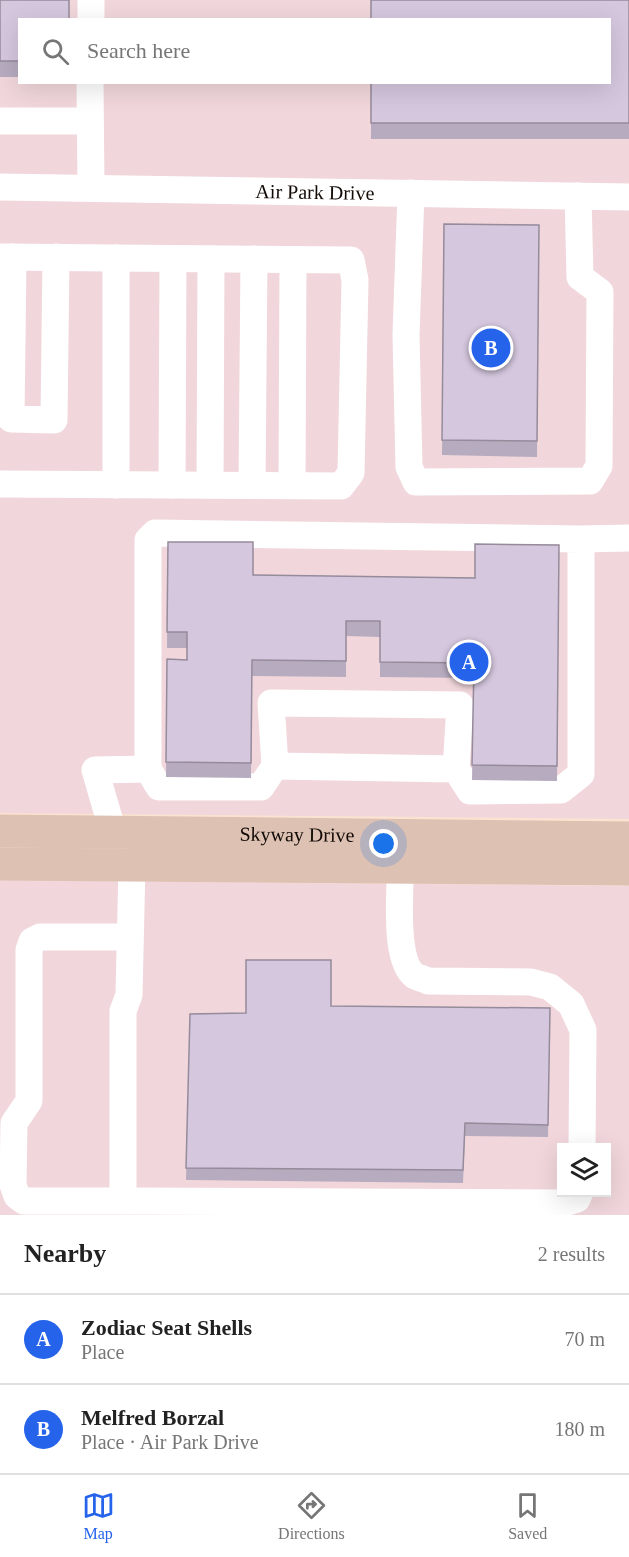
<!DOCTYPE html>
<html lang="en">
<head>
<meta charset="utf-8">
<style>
	:root { --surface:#fff; --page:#f6f6f6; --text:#222; --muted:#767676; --line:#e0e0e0; --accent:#2563eb }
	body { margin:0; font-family:"Times New Roman",serif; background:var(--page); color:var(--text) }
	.controls { position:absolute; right:18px; bottom:18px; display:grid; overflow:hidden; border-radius:0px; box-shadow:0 6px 24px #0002 }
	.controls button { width:54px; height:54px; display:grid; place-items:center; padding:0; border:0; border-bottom:2px solid var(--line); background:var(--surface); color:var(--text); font:30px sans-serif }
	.you { position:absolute; left:384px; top:844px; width:21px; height:21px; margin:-15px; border:4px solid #fff; border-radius:50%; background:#1a73e8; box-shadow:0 0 0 9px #1a73e833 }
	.badge { display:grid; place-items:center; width:39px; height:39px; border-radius:50%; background:var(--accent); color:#fff; font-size:20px; font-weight:700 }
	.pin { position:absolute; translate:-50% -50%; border:3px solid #fff; box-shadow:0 2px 6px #0006 }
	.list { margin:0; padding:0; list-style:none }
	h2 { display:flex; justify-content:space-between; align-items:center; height:78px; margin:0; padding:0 24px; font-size:26px }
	h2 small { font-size:20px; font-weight:400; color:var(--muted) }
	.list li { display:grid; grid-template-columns:39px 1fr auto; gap:18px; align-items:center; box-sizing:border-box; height:90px; padding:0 24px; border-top:2px solid var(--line) }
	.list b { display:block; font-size:22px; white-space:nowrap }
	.list p { margin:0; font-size:20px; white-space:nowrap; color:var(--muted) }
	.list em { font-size:20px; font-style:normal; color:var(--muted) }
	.icon { flex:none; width:33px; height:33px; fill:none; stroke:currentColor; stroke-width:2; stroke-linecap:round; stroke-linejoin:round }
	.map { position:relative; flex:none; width:629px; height:1215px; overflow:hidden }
	.search { position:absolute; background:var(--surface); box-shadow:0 6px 24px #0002; left:18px; right:18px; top:18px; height:66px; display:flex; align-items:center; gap:15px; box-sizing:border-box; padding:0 21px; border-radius:0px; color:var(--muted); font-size:22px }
	.sheet { height:258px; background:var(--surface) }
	nav { display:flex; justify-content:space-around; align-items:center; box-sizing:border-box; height:84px; border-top:2px solid var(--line); background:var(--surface); font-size:16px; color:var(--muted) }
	nav a { display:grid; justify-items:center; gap:3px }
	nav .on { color:var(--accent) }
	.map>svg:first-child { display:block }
	.industrial { fill:#f1d7db; fill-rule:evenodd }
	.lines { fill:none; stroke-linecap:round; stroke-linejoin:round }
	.minor { stroke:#fff; stroke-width:27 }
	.major { stroke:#ddc1b3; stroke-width:33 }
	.wall { fill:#b7abbf }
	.building { fill:#d5c7de; stroke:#958b9b; stroke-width:1.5 }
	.labels { text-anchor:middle; stroke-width:6; stroke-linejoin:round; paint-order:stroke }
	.street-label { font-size:20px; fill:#120a05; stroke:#fff }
</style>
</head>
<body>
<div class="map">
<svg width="629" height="1215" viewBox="0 0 629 1215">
	<rect width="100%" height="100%" fill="#fbe3d1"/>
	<path class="industrial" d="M0,0h629v819l-629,-6zM20,20h590v62h-590z
		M0,880l629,6v329h-629zM562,1148h44v44h-44z"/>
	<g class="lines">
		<g class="minor">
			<path d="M91,20v-20"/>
			<path d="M90,82l1,106"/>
			<path d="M0,121h90"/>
			<path id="s1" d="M0,187l629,10"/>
			<path d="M411,193l-5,142 3,132 7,15 174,-1 9,-15 1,-174 -20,-15 -2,-81"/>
			<path d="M0,257l351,3 4,20 -4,193 -10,13 -341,-2"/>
			<path d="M13,257l-2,162 43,1 2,-163"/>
			<path d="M116,485v-227"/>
			<path d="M172,485l1,-226"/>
			<path d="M210,485l1,-226"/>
			<path d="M252,485l2,-226"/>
			<path d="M292,485l1,-225"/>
			<path d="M581,539v235l-20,16 -91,1 -14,-22 -181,-3 -14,21h-102l-11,-18v-229l7,-7 426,6 48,-1"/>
			<path d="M275,766l-4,-63 189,2 -4,64"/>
			<path d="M113,832l-18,-62 53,-1"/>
			<path d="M400,867c1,25 -7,93 15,109 4,2 10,3 13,5l103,1 19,5 21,17 12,26 -1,118"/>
			<path d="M130,937h-90l-8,4 -3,9v151l-15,22 -1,62 4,11 7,5h99v-190l6,-16 3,-130v-19"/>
			<path d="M123,1201l441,2 13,-4 3,-7"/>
		</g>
		<g class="major">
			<path id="s2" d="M0,831l629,7"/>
			<path d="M0,864l629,5"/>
		</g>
	</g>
	<path class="wall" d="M0,0l69,20h-49v57h-20z
		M629,0v139h-258v-57z
		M444,224l95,1 -2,232 -95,-2z
		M168,542l85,33 222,3 84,-33 -2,236 -85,-1 2,-102 -94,-1v-40l-34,-1v41l-94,-1 -1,102 -85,-1 1,-118 20,1v-12h-20z
		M331,1006l219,2 -2,129 -83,-1 -2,47 -277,-3 4,-166 56,-1z"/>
	<path class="building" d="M0,0h69v19l-1,1h-48v41h-20z
		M371,0h258v123h-258v-41h238v-62h-238z
		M444,224l95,1 -2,216 -95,-1z
		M168,542h85v33l222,3v-34l84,1 -2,221 -85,-1 2,-102 -94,-1v-41h-34v40l-94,-1 -1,103 -85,-1 1,-103 20,1v-28h-20z
		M246,960h85v46l219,2 -2,117 -83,-2 -2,47 -277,-2 4,-154 56,-1z"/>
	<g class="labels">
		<g class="street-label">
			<text dy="7" stroke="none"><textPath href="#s1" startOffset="315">Air Park Drive</textPath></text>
			<text dy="7" stroke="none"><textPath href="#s2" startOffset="297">Skyway Drive</textPath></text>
		</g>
	</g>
</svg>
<div class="controls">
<button><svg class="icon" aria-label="layers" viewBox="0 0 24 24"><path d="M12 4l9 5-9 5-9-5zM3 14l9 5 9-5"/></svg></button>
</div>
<div class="you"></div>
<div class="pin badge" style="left:469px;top:662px">A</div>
<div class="pin badge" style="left:491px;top:348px">B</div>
<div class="search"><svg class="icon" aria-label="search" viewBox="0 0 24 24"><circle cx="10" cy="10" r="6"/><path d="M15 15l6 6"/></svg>Search here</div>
</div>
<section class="sheet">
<h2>Nearby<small>2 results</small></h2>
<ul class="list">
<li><span class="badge">A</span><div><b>Zodiac Seat Shells</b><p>Place</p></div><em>70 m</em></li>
<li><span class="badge">B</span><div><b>Melfred Borzal</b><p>Place · Air Park Drive</p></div><em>180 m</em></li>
</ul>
</section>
<nav>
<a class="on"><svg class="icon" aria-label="map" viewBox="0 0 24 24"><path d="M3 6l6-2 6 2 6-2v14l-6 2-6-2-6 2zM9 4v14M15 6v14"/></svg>Map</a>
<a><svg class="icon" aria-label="directions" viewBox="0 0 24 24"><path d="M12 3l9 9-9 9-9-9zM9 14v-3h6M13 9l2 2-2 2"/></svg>Directions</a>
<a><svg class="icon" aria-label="saved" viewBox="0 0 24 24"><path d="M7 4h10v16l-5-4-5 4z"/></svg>Saved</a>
</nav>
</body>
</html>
